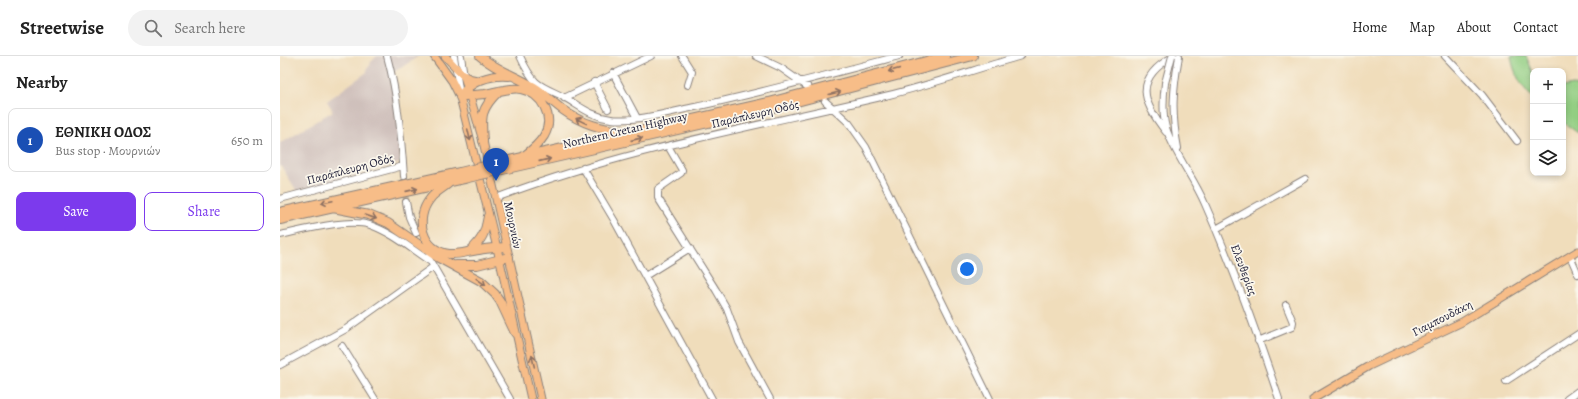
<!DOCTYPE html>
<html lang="en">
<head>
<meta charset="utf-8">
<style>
	:root { --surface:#fff; --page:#f2f2f2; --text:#222; --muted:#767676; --line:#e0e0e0; --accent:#7c3aed }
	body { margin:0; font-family:Alegreya,serif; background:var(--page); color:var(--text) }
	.controls { position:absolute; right:12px; top:12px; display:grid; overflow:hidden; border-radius:8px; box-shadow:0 2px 6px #0003 }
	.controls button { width:36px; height:36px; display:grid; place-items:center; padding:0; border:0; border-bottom:1px solid var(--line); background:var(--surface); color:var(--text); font:20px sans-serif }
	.you { position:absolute; left:687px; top:213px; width:14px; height:14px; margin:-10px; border:3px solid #fff; border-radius:50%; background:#1a73e8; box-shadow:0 0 0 6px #1a73e833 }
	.badge { display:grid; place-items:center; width:26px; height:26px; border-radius:50%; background:var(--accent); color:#fff; font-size:13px; font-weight:700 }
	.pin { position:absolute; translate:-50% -33px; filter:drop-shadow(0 1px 2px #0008) }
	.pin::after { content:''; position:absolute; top:21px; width:14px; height:12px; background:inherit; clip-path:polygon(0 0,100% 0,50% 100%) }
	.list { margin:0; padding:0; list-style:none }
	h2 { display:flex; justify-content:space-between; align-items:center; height:52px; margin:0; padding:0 16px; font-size:17px }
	h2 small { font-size:13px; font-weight:400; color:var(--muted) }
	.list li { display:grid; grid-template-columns:26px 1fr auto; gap:12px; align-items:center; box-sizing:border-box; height:64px; margin:0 8px 8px; padding:0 8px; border:1px solid var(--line); border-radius:8px }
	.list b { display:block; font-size:15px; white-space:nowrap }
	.list p { margin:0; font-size:13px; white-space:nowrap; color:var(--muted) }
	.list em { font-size:13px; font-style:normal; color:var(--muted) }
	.actions { display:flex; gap:8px; padding:12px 16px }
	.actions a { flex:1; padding:9px 0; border:1px solid var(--accent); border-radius:8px; text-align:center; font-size:14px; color:var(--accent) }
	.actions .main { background:var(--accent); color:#fff }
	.icon { flex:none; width:22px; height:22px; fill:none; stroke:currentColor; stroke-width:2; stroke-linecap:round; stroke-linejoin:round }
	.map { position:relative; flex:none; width:1298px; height:343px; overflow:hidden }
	header { display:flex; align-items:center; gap:24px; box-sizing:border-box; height:56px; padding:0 20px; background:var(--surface); border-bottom:1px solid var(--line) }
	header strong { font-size:19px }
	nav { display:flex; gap:22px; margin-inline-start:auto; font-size:14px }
	.search { width:280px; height:36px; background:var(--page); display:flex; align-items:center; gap:10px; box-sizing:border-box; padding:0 14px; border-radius:22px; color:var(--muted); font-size:15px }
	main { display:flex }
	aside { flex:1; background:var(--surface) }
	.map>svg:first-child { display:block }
	.industrial { fill:#cfc0bb }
	.green { fill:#92ce82; stroke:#5a785e }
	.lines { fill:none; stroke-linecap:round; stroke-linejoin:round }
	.minor-tunnel { stroke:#c7b8a1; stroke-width:6; stroke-dasharray:6 3; stroke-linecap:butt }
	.minor-casing { stroke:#89807b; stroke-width:8 }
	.major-casing { stroke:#89807b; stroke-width:9 }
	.highway-casing { stroke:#89807b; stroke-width:10 }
	.minor { stroke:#fff; stroke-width:6 }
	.major { stroke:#f7bd88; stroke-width:7 }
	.highway { stroke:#f7bd88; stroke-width:8 }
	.minor-bridge-casing { stroke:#89807b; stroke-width:8; stroke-linecap:butt }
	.highway-bridge-casing { stroke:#89807b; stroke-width:10; stroke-linecap:butt }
	.minor-bridge { stroke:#fff; stroke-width:6 }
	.highway-bridge { stroke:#f7bd88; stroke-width:8 }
	.oneway { stroke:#8c7062 }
	.labels { text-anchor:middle; stroke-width:3.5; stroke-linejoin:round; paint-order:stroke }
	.street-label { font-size:12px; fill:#22223b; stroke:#fbf7ec }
</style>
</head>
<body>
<header>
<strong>Streetwise</strong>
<div class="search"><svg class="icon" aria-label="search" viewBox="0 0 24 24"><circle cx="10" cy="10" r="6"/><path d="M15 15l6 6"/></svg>Search here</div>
<nav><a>Home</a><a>Map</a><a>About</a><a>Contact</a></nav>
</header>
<main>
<aside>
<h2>Nearby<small></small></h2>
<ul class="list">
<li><span class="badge" style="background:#1a4fb4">1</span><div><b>ΕΘΝΙΚΗ ΟΔΟΣ</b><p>Bus stop · Μουρνιών</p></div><em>650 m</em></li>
</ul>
<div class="actions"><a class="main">Save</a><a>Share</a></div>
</aside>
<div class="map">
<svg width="1298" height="343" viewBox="0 0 1298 343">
	<rect width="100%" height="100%" fill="#fbf7ec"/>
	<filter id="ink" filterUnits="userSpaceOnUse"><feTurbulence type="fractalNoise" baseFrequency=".025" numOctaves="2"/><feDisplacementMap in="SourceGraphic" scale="8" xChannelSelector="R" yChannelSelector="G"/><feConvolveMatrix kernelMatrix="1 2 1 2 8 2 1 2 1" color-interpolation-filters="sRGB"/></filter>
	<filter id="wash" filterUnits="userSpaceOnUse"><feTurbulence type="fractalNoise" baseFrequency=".012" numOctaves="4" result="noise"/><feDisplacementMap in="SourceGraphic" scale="16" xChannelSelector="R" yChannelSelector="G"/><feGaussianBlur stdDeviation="0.9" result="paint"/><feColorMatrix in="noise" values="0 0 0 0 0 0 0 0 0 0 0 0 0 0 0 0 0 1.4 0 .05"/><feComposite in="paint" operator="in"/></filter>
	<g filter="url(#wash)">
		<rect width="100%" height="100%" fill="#f0ddbb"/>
		<path class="industrial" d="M97,0h42l-28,18 9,65v24l-103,28 -16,-25h-1v-23l53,-32 -6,-10 40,-29v-3l4,-5 -1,-1z"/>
		<path class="green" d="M1231,0h15l7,16v26c-11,-10 -20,-26 -22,-42z
			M1293,29l5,2v46l-14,-10 -1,-36z"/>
	</g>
	<g filter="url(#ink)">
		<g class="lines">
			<path class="minor-tunnel" d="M124,120l2,26"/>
			<defs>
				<path id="minor" d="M107,0c11,40 14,79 17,120
					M174,0l6,40
					M181,0l3,20
					M240,0c4,9 9,19 16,26 7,6 18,10 26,14 18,10 28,20 49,23 24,3 60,-7 84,-12 69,-15 136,-33 204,-51
					M402,0l10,16 -4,13
					M476,0l25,12 27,19
					M1165,0l37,39 35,46
					M333,17l24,45
					M314,26l14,27
					M885,27c-2,16 -3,30 1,45 9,27 28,50 39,76 28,63 52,129 74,195
					M284,42l87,-42
					M545,45l24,22 17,24 124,252
					M886,76c-25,-31 -32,-54 8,-76
					M388,90l14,24 -1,3 -23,16v9l58,92 11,19 12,33 31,57
					M898,92c-7,-35 -5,-58 1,-92
					M303,112l31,52 98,179
					M216,142c126,-48 258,-71 389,-102 45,-11 91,-27 136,-40
					M0,143l123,-33
					M126,146l3,15 7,16
					M936,173l89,-50
					M0,179c24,-5 68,-17 90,-10 23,8 41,24 61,37
					M1290,200l8,18
					M148,201l82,142
					M365,220l45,-28
					M978,285l34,-14 1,-5 -7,-17
					M62,290l33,53
					M0,309l66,-36 87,-62
					M1226,325l72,-47
					M1287,343l11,-8"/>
				<path id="major" d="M154,0l18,25 8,16 37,151 34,151
					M165,0l19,20 19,65 58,258
					M1033,343l56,-33 93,-44 116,-71"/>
				<path id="highway" d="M200,0c16,14 36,20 54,31 10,6 19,16 29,23 19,14 39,19 63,22
					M184,20l6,3 9,2
					M180,41c8,-2 16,-2 25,-3 11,-2 25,-7 36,-5 21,4 34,28 23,47 -5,8 -12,14 -20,20
					M180,41c9,-16 31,-23 49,-21
					M203,85c-2,-24 -3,-32 16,-50
					M225,105l264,-59 176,-46
					M227,113l263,-60 203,-53
					M168,128c-6,5 -14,9 -18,15 -16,20 -8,51 19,55 10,1 20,-3 30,-4 9,-2 18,-2 27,-3
					M53,152l36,7 19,8 49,34 44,24 14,13 5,7 15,32
					M0,156l180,-40
					M0,164l184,-41
					M190,195c13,-12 15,-18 18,-35
					M176,209h21l32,-8"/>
			</defs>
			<use href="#minor" class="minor-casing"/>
			<use href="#major" class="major-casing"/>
			<use href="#highway" class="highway-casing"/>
			<use href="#minor" class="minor"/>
			<use href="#major" class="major"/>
			<use href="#highway" class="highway"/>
			<defs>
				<path id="minor-bridge" d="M885,27l7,-27"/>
				<path id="highway-bridge" d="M180,116l45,-11
					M184,123l43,-10"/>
			</defs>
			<use href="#minor-bridge" class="minor-bridge-casing"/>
			<use href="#highway-bridge" class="highway-bridge-casing"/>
			<use href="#minor-bridge" class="minor-bridge"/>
			<use href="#highway-bridge" class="highway-bridge"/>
		</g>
		<defs><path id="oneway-shaft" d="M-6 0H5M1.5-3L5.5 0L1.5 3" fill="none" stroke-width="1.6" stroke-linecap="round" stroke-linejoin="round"/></defs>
		<g class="oneway">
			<use href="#oneway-shaft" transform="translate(614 14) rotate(165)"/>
			<use href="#oneway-shaft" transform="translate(555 37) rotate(-14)"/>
			<use href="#oneway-shaft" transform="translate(301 65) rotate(-154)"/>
			<use href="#oneway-shaft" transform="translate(189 79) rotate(77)"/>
			<use href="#oneway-shaft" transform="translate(357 83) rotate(-13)"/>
			<use href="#oneway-shaft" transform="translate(265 104) rotate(-13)"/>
			<use href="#oneway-shaft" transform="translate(132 134) rotate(-13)"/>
			<use href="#oneway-shaft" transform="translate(47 146) rotate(168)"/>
			<use href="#oneway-shaft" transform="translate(91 161) rotate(19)"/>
			<use href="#oneway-shaft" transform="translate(201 226) rotate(36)"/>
			<use href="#oneway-shaft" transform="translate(253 305) rotate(-103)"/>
		</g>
	</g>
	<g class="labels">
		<g class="street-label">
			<text transform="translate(475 58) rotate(-13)" y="4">Παράπλευρη Οδός</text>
			<text transform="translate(345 74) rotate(-13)" y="4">Northern Cretan Highway</text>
			<text transform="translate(70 113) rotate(-15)" y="4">Παράπλευρη Οδός</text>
			<text transform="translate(233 169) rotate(78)" y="4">Μουρνιών</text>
			<text transform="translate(964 214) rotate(69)" y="4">Ελευθερίας</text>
			<text transform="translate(1162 262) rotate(-27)" y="4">Γιαμπουδάκη</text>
		</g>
	</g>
</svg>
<div class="controls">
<button>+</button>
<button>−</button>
<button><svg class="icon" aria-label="layers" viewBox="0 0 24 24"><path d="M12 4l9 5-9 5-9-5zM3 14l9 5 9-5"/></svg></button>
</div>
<div class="you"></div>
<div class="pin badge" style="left:216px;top:125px;background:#1a4fb4">1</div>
</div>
</main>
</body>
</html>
